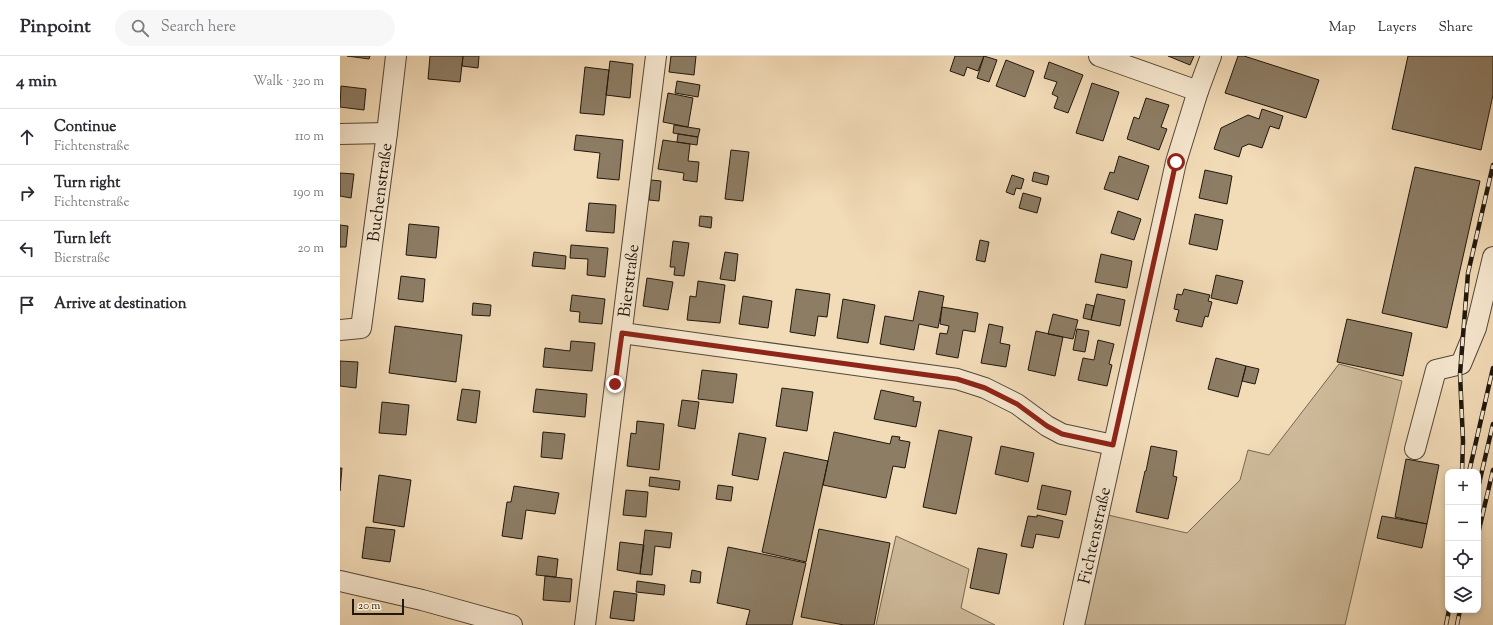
<!DOCTYPE html>
<html lang="en">
<head>
<meta charset="utf-8">
<style>
	:root { --surface:#fff; --page:#f7f7f7; --text:#2b2b33; --muted:#7c7c81; --line:#e1e1e2 }
	body { margin:0; font-family:"Sorts Mill Goudy",serif; background:var(--page); color:var(--text) }
	.controls { position:absolute; right:12px; bottom:12px; display:grid; overflow:hidden; border-radius:8px; box-shadow:0 2px 6px #0003 }
	.controls button { width:36px; height:36px; display:grid; place-items:center; padding:0; border:0; border-bottom:1px solid var(--line); background:var(--surface); color:var(--text); font:20px sans-serif }
	.scale { position:absolute; left:12px; bottom:10px; width:52px; box-sizing:border-box; padding-left:4px; border:2px solid #20170d; border-top:0; font-size:11px; line-height:14px; white-space:nowrap; color:#20170d; -webkit-text-stroke:3px #f7e8d0; paint-order:stroke }
	.stop { position:absolute; width:12px; height:12px; margin:-9px; border:3px solid #8f2418; border-radius:50%; background:#fff }
	.stop.end { background:#8f2418; border-color:#fff; box-shadow:0 1px 4px #0008 }
	.list { margin:0; padding:0; list-style:none }
	h2 { display:flex; justify-content:space-between; align-items:center; height:52px; margin:0; padding:0 16px; font-size:17px }
	h2 small { font-size:13px; font-weight:400; color:var(--muted) }
	.list li { display:grid; grid-template-columns:26px 1fr auto; gap:12px; align-items:center; box-sizing:border-box; height:56px; padding:0 16px; border-top:1px solid var(--line) }
	.list b { display:block; font-size:15px; white-space:nowrap }
	.list p { margin:0; font-size:13px; white-space:nowrap; color:var(--muted) }
	.list em { font-size:13px; font-style:normal; color:var(--muted) }
	.icon { flex:none; width:22px; height:22px; fill:none; stroke:currentColor; stroke-width:2; stroke-linecap:round; stroke-linejoin:round }
	.map { position:relative; flex:none; width:1153px; height:569px; overflow:hidden }
	header { display:flex; align-items:center; gap:24px; box-sizing:border-box; height:56px; padding:0 20px; background:var(--surface); border-bottom:1px solid var(--line) }
	header strong { font-size:19px }
	nav { display:flex; gap:22px; margin-inline-start:auto; font-size:14px }
	.search { width:280px; height:36px; background:var(--page); display:flex; align-items:center; gap:10px; box-sizing:border-box; padding:0 14px; border-radius:22px; color:var(--muted); font-size:15px }
	main { display:flex }
	aside { flex:1; background:var(--surface) }
	.map>svg:first-child { display:block }
	.green { fill:#ceba9a; stroke:#776854 }
	.building { fill:#8d7d65; stroke:#20170d }
	.lines { fill:none; stroke-linecap:round; stroke-linejoin:round }
	.minor-casing { stroke:#544838; stroke-width:22 }
	.minor { stroke:#f7e8d0; stroke-width:20 }
	.rail-casing { stroke:#20170d; stroke-width:4.5 }
	.rail { stroke:#f7e8d0; stroke-width:3; stroke-dasharray:9; stroke-linecap:butt }
	.route { stroke:#8f2418; stroke-width:5 }
	.labels { text-anchor:middle; stroke-width:3.5; stroke-linejoin:round; paint-order:stroke }
	.street-label { font-size:17px; fill:#20170d; stroke:#f7e8d0 }
</style>
</head>
<body>
<header>
<strong>Pinpoint</strong>
<div class="search"><svg class="icon" aria-label="search" viewBox="0 0 24 24"><circle cx="10" cy="10" r="6"/><path d="M15 15l6 6"/></svg>Search here</div>
<nav><a>Map</a><a>Layers</a><a>Share</a></nav>
</header>
<main>
<aside>
<h2>4 min<small>Walk · 320 m</small></h2>
<ul class="list">
<li><svg class="icon" aria-label="ahead" viewBox="0 0 24 24"><path d="M12 20V5M6 11l6-6 6 6"/></svg><div><b>Continue</b><p>Fichtenstraße</p></div><em>110 m</em></li>
<li><svg class="icon" aria-label="right" viewBox="0 0 24 24"><path d="M7 20v-9h11M14 6l5 5-5 5"/></svg><div><b>Turn right</b><p>Fichtenstraße</p></div><em>190 m</em></li>
<li><svg class="icon" aria-label="left" viewBox="0 0 24 24"><path d="M17 20v-9H6M10 6l-5 5 5 5"/></svg><div><b>Turn left</b><p>Bierstraße</p></div><em>20 m</em></li>
<li><svg class="icon" aria-label="arrive" viewBox="0 0 24 24"><path d="M6 21V4h12l-3 4 3 4H6"/></svg><div><b>Arrive at destination</b></div></li>
</ul>
</aside>
<div class="map">
<svg width="1153" height="569" viewBox="0 0 1153 569">
	<rect width="100%" height="100%" fill="#f2dbb7"/>
	<filter id="stains"><feTurbulence type="fractalNoise" baseFrequency=".005" numOctaves="4"/><feColorMatrix values="0 0 0 0 .2 0 0 0 0 .09 0 0 0 0 .02 0 0 0 .5 -.17"/></filter>
	<radialGradient id="worn" r=".72"><stop offset=".6" stop-color="#630" stop-opacity="0"/><stop offset="1" stop-color="#630" stop-opacity=".3"/></radialGradient>
	<path class="green" d="M999,308l63,17 -57,244h-271l25,-112 88,20 53,-53 8,-30 21,5z
		M556,480l73,33 -8,39 34,17h-119z"/>
	<path class="building" d="M7,0h23l-1,3z
		M90,0h33l-3,26 -32,-3z
		M123,0h16l-1,12 -16,-2z
		M331,0h25l-2,19 -25,-3z
		M615,0h29l-6,15 -11,-4 -3,9 -14,-5z
		M644,0l13,4 -8,22 -12,-4z
		M828,0h26l-4,9z
		M898,0h6l75,24 -13,38 -81,-25z
		M1068,0h85v39l-12,55 -89,-21z
		M666,4l28,11 -9,26 -29,-11z
		M270,5l23,3 -3,34 -24,-3z
		M709,6l34,13 -15,38 -14,-5 4,-11 -6,-3 5,-12 -13,-4z
		M245,11l24,3 -5,45 -24,-2z
		M337,25l23,4 -2,12 -23,-4z
		M752,27l27,9 -16,49 -27,-8z
		M1,30l25,3 -2,21 -24,-3z
		M328,37l25,5 -5,29 -25,-5z
		M806,42l23,7 -8,22 6,2 -8,21 -32,-11 7,-22 5,2z
		M922,53l21,7 -4,13 -9,-3 -8,22 -13,-4 -7,3 -3,10 -25,-8 7,-21 27,-13 11,4z
		M334,69l26,4 -2,8 -25,-4z
		M338,78l20,3 -1,8 -20,-3z
		M236,79l47,5 -4,40 -22,-2 3,-25 -26,-3z
		M323,84l27,4 -2,17 11,1 -2,20 -14,-2 1,-7 -26,-4z
		M391,94l18,2 -6,49 -18,-2z
		M779,100l30,10 -11,34 -34,-11 6,-17 4,1z
		M1075,111l65,14 -33,147 -65,-15z
		M865,114l27,6 -5,28 -28,-6z
		M694,116l15,4 -2,9 -15,-4z
		M0,117l14,1 -3,24 -11,-2z
		M672,119l12,4 -3,10 -5,-1 -2,7 -8,-3z
		M311,124l10,1 -2,20 -10,-1z
		M683,137l18,5 -4,15 -18,-5z
		M249,147l27,2 -2,28 -28,-2z
		M778,155l23,8 -7,21 -23,-7z
		M855,158l28,6 -6,30 -28,-6z
		M360,160l12,1 -1,11 -12,-2z
		M69,168l30,3 -3,31 -30,-3z
		M0,169l8,1 -2,21h-6z
		M640,184l9,2 -4,20 -9,-2z
		M333,185l16,2 -5,33 -10,-1 1,-8h-5z
		M231,189l37,3 -3,29 -18,-2 1,-16 -18,-1z
		M194,196l32,4 -1,13 -33,-3z
		M385,196l13,2 -3,27 -15,-2z
		M761,198l31,7 -5,27 -32,-6z
		M876,219l27,6 -6,23 -26,-6z
		M61,220l24,3 -2,23 -25,-3z
		M307,222l26,4 -5,28 -25,-4z
		M358,225l27,4 -5,38 -33,-3 3,-24 6,1z
		M456,233l34,5 -3,23 -9,-1 -3,20 -25,-4z
		M844,233l26,6 -2,6 4,1 -4,15 -3,-1 -3,11 -26,-6 3,-11 -5,-1 3,-15 5,1z
		M579,235l25,5 -6,32 -19,-4 -5,26 -34,-6 5,-28 28,5z
		M757,238l28,6 -5,26 -29,-6z
		M232,239l33,4 -3,25 -23,-2 1,-10 -10,-1z
		M403,240l29,5 -4,27 -29,-4z
		M503,243l32,6 -7,38 -31,-5z
		M133,247l18,2 -1,11 -18,-1z
		M746,248l8,2 -3,14 -8,-2z
		M602,251l36,6 -3,19 -12,-2 -5,28 -22,-4 4,-21 7,1 2,-8 -9,-2z
		M713,258l25,6 -5,19 -25,-5z
		M1007,263l65,14 -9,43 -66,-14z
		M649,268l14,3 -3,16 10,2 -4,22 -25,-4z
		M55,270l67,9 -6,47 -67,-9z
		M737,273l12,2 -4,21 -12,-2z
		M696,275l27,6 -8,39 -27,-6z
		M758,284l16,4 -5,20 3,1 -5,21 -29,-6 5,-22 11,2z
		M231,285l24,2 -3,28 -49,-4 2,-19 25,3z
		M876,302l30,8 -8,31 -30,-8z
		M0,305l18,1 -2,26 -16,-2z
		M906,310l13,3 -4,15 -13,-3z
		M362,314l35,4 -4,29 -35,-4z
		M442,332l31,4 -6,39 -31,-5z
		M122,333l18,2 -4,32 -19,-3z
		M196,333l51,5 -2,23 -52,-5z
		M541,334l33,7 -1,4 8,1 -5,25 -42,-8z
		M342,344l17,2 -4,27 -17,-3z
		M42,346l27,3 -3,30 -27,-2z
		M297,365l27,3 -5,46 -32,-4 4,-33 5,1z
		M599,374l33,7 -16,77 -33,-7z
		M203,376l22,2 -3,25 -21,-2z
		M494,376l56,12 2,-8 8,1 -1,3 11,2 -5,26 -12,-2 -7,32 -63,-13z
		M399,377l27,5 -8,42 -26,-5z
		M661,390l33,7 -6,29 -33,-8z
		M811,390l26,5 -4,25 4,1 -9,42 -32,-7 9,-41h1z
		M444,396l44,9 -22,101 -44,-10z
		M1066,403l33,6 -12,59 -32,-7z
		M0,412h2l-2,23z
		M39,419l32,5 -7,47 -31,-5z
		M310,421l30,4 -1,9 -30,-4z
		M378,429l15,2 -2,14 -15,-2z
		M702,429l29,6 -5,24 -29,-6z
		M174,430l45,7 -4,21 -29,-4 -4,29 -20,-3 5,-34h4z
		M286,434l22,2 -2,25 -23,-2z
		M697,459l26,6 -4,17 -23,-4 -3,14 -12,-2 7,-30 9,1z
		M1042,460l45,8 -5,24 -45,-10z
		M26,471l29,3 -5,32 -28,-4z
		M479,473l71,14 -16,82h-30l-43,-8z
		M305,474l27,3 -2,15 -15,-2 -3,29 -12,-1z
		M280,486l24,3 -4,29 -23,-4z
		M388,491l78,16 -14,62h-46l4,-15 -33,-7z
		M638,492l29,6 -8,40 -29,-6z
		M198,500l20,3 -2,18 -20,-2z
		M352,514l9,2 -1,11 -10,-1z
		M205,520l27,3 -2,23 -27,-2z
		M297,525l28,4 -1,10 -28,-3z
		M274,535l23,3 -3,27 -24,-3z"/>
	<g class="lines">
		<defs>
			<g id="minor">
				<path d="M759,0l99,35"/>
				<path d="M0,78l47,-1"/>
				<path id="s1" d="M0,274l21,-2 26,-195 9,-77"/>
				<path d="M282,277l335,46 28,9 32,16 30,22 15,8 51,11"/>
				<path d="M1075,393l21,-79 25,-6 15,-36 17,-71"/>
				<path d="M0,525l82,19 90,25"/>
				<path id="s2" d="M245,569l71,-569"/>
				<path id="s3" d="M734,569l102,-463 22,-71 13,-35"/>
			</g>
		</defs>
		<use href="#minor" class="minor-casing"/>
		<use href="#minor" class="minor"/>
		<defs>
			<path id="rail" d="M1122,416l1,-31 -3,-67 8,-101 25,-108
				M1129,416l24,-104
				M1138,432l15,-64
				M1138,478l15,-64
				M1106,569l3,-15
				M1117,569l3,-15"/>
		</defs>
		<use href="#rail" class="rail-casing"/>
		<use href="#rail" class="rail"/>
	</g>
	<g class="lines">
		<path class="route" d="M275,328l7,-51 335,46 28,9 32,16 30,22 15,8 51,11 63,-283"/>
	</g>
	<g class="labels">
		<g class="street-label">
			<text dy="6" stroke="none"><textPath href="#s1" startOffset="158">Buchenstraße</textPath></text>
			<text dy="6" stroke="none"><textPath href="#s2" startOffset="347">Bierstraße</textPath></text>
			<text dy="6" stroke="none"><textPath href="#s3" startOffset="92">Fichtenstraße</textPath></text>
		</g>
	</g>
	<rect width="100%" height="100%" filter="url(#stains)"/>
	<rect width="100%" height="100%" fill="url(#worn)"/>
</svg>
<div class="controls">
<button>+</button>
<button>−</button>
<button><svg class="icon" aria-label="locate" viewBox="0 0 24 24"><circle cx="12" cy="12" r="6"/><path d="M12 2v4M12 18v4M2 12h4M18 12h4"/></svg></button>
<button><svg class="icon" aria-label="layers" viewBox="0 0 24 24"><path d="M12 4l9 5-9 5-9-5zM3 14l9 5 9-5"/></svg></button>
</div>
<div class="scale">20 m</div>
<div class="stop" style="left:836px;top:106px"></div>
<div class="stop end" style="left:275px;top:328px"></div>
</div>
</main>
</body>
</html>
